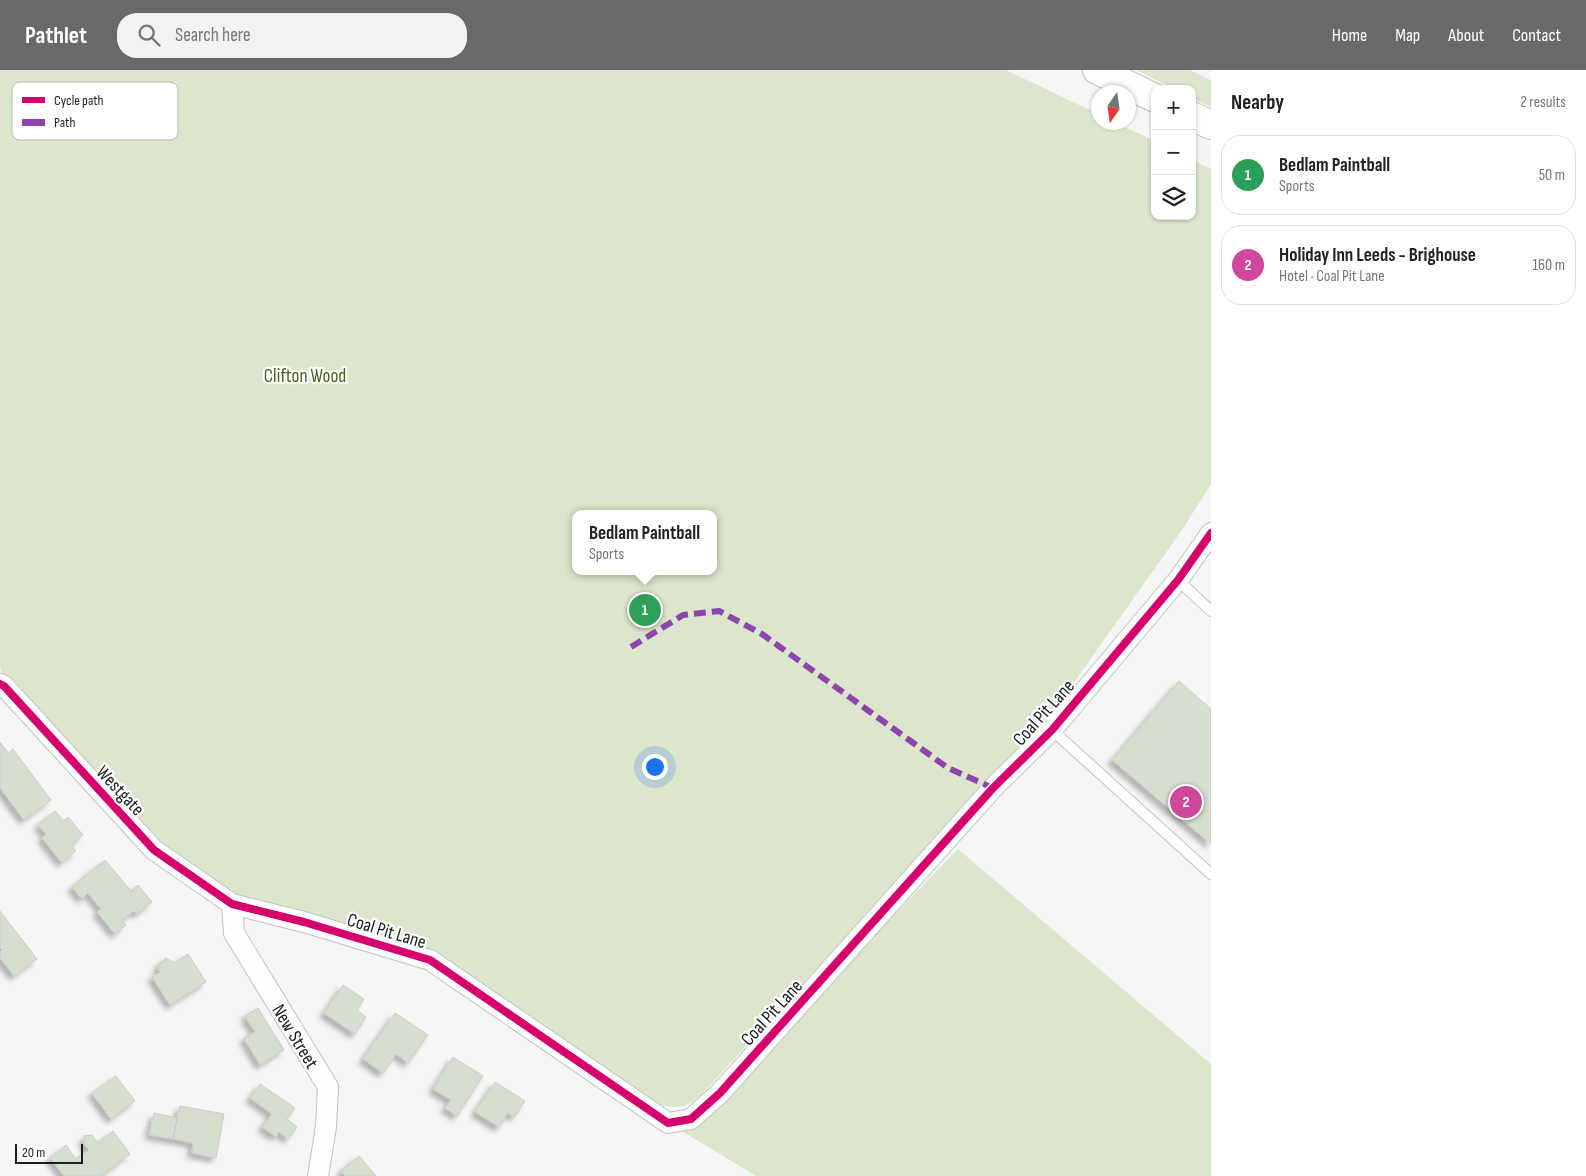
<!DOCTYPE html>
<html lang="en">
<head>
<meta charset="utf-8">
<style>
	:root { --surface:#fff; --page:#f2f2f2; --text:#222; --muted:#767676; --line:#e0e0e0; --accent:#686968 }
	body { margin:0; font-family:"Sofia Sans Condensed",sans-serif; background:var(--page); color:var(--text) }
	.controls { position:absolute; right:15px; top:15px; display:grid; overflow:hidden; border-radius:10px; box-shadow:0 1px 4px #0004 }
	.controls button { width:45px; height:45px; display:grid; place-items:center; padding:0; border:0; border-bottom:1px solid var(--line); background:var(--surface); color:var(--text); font:25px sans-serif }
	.compass { position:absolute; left:1091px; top:15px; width:45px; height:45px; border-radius:50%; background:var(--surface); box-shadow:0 1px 4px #0004; rotate:193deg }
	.scale { position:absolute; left:15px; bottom:12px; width:68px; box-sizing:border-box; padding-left:5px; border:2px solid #1c1d1c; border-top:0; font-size:14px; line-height:18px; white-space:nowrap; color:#1c1d1c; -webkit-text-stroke:4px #fff; paint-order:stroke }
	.you { position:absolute; left:654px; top:696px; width:18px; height:18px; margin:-12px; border:4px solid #fff; border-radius:50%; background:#1a73e8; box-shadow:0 0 0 8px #1a73e833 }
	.badge { display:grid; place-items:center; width:32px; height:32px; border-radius:50%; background:var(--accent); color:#fff; font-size:16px; font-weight:700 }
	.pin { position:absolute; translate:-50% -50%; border:2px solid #fff; box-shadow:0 1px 5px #0006 }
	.popup { position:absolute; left:572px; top:440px; width:145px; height:65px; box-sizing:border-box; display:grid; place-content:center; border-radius:10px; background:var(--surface); filter:drop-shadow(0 1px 4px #0005); font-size:16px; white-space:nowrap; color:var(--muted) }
	.popup b { font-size:19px; color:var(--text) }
	.popup::after { content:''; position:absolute; left:50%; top:100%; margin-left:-10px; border:10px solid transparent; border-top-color:var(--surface) }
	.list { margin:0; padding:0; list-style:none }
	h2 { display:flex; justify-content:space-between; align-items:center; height:65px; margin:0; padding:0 20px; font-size:21px }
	h2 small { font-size:16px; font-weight:400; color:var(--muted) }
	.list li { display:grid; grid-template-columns:32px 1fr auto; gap:15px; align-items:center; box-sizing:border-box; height:80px; margin:0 10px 10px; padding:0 10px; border:1px solid var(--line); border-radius:20px }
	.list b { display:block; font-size:19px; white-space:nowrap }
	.list p { margin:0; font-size:16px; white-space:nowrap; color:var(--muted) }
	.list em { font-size:16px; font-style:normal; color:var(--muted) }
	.icon { flex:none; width:28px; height:28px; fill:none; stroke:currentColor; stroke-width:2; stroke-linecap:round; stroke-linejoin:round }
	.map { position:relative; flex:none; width:1211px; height:1106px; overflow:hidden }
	header { display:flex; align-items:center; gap:30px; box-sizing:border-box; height:70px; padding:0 25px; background:var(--accent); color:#fff }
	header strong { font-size:24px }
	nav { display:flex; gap:28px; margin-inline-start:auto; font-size:18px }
	.search { width:350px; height:45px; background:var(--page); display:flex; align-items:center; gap:12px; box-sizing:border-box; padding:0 18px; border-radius:20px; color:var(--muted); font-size:19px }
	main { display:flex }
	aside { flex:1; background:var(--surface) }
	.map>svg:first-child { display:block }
	.green { fill:#dce6cc; fill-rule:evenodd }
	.building { fill:#d8decf; stroke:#cbccca; filter:url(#shadow) }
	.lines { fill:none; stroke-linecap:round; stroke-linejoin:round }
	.service-casing { stroke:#c1c2c0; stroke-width:12 }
	.minor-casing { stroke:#c1c2c0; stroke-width:22 }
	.primary-casing { stroke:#c1c2c0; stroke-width:30 }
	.service { stroke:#fefefe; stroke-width:10 }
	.minor { stroke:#fefefe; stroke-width:20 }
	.primary { stroke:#fefefe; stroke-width:28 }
	.quiet { stroke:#8e44ad; stroke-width:6; stroke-dasharray:12 6; stroke-linecap:butt }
	.cycleway-casing { stroke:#fff; stroke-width:11 }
	.cycleway { stroke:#d6006c; stroke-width:8 }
	.labels { text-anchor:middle; stroke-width:4.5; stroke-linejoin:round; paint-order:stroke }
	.park-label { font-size:19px; fill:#486116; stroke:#fff }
	.street-label { font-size:19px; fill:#1c1d1c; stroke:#fff }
	.key { fill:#fff; stroke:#bbb; stroke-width:1 }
	.key-label { font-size:14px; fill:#1c1d1c }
</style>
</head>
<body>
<header>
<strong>Pathlet</strong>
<div class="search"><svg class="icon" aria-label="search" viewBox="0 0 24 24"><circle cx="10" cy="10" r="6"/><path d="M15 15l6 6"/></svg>Search here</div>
<nav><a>Home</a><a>Map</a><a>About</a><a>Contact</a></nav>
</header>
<main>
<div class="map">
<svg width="1211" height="1106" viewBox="0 0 1211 1106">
	<defs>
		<filter id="shadow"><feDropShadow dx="-4.5" dy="4.5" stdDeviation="2.5" flood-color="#0004"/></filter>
	</defs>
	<rect width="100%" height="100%" fill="#f6f7f5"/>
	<path class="green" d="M0,0h1006l92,44v8l18,1 39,18v75h37v-56l19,9v315l-29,46 -122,172 -358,392c-16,14 -20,15 -41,11l-97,-53 -130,-91 -202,-57 -78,-54 -150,-164 -4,-21zM576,444h138v57h-138z
		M1136,0h54l21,10v27l-19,-9v-9h-18z
		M958,779l253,215v112h-455l-86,-52 50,-31z"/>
	<path class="building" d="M1179,611l32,28v135l-99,-84z
		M0,672l8,11 5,-4 38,51 -27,20 -24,-32z
		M55,741l9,10 4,-4 15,18 -12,10 5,6 -14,12 -20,-25 4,-4 -8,-9z
		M105,790l26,31 7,-6 14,17 -15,12 -3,-3 -12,9 4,5 -11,9 -18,-22 4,-3 -13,-16 -6,6 -10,-12z
		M0,841l37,48 -23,17 -14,-18v-6l2,-2 -2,-2z
		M188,884l18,28 -36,23 -18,-28 8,-5 -2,-2 1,-6 7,-6 8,5z
		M343,915l21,14 -7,11 9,7 -11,17 -31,-21z
		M258,938l26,42 -24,15 -16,-27 11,-6 -10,-16z
		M395,943l33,22 -20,28 -12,-9 -13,19 -20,-14z
		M453,987l30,19 -26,40 -12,-8 6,-8 -18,-11z
		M116,1006l19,25 -24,18 -19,-26z
		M495,1012l30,19 -11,16 -6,-4 -9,14 -24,-15z
		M260,1014l35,24 -8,11 10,8 -9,12 -9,-7 -3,5 -14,-10 10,-13 -22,-16z
		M180,1036l44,8 -8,44 -24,-5 1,-10 -20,-4z
		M154,1043l23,5 -4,21 -24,-4z
		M113,1061l17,23 -30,22h-36l-14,-18 16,-13 10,14 13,-9 -5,-6v-8l8,-1 6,8z
		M359,1086l17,20h-31l-4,-5z"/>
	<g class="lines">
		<defs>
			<path id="service" d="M1178,510l33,31
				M1052,660l159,144"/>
			<path id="minor" d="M0,614l4,2 150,164 78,54 72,18 126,38 238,163 23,-4 29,-26 273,-305 59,-58 126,-150 33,-47
				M232,834l2,29 94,154 -2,40 -8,49"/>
			<path id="primary" d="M1097,0l58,28
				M1192,46l19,9"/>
		</defs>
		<use href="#service" class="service-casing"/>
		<use href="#minor" class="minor-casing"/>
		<use href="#primary" class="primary-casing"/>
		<use href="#service" class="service"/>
		<use href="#minor" class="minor"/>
		<use href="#primary" class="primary"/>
		<path class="quiet" d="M631,577l52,-32 36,-4 43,23 186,134 45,20"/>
		<defs>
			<path id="cycleway" d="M0,614l4,2 150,164 78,54 72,18 126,38 238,163 23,-4 29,-26 273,-305 59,-58 126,-150 33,-47"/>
		</defs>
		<use href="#cycleway" class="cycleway-casing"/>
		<use href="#cycleway" class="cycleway"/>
	</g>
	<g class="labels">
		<g class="park-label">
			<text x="305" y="312">Clifton Wood</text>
		</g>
		<g class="street-label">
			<text transform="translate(1043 642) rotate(-48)" y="7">Coal Pit Lane</text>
			<text transform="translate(121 720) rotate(47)" y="7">Westgate</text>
			<text transform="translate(387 860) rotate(17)" y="7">Coal Pit Lane</text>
			<text transform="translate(771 942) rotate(-48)" y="7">Coal Pit Lane</text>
			<text transform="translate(296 966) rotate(59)" y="7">New Street</text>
		</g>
	</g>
	<rect x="12" y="12" width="166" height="58" rx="8" class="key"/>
	<rect x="22" y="27" width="23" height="6" fill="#d6006c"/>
	<rect x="22" y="49" width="23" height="7" fill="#8e44ad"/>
	<g class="key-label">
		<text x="54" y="35">Cycle path</text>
		<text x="54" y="57">Path</text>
	</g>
</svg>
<div class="controls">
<button>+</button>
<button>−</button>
<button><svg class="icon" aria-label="layers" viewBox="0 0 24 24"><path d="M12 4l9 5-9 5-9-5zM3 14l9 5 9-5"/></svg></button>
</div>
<svg class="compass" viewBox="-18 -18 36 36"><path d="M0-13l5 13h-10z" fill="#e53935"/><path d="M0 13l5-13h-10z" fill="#767676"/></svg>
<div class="scale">20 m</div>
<div class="you"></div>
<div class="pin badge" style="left:645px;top:540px;background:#2e9e5b">1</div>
<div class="popup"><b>Bedlam Paintball</b>Sports</div>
<div class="pin badge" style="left:1186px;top:732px;background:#d1479c">2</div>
</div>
<aside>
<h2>Nearby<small>2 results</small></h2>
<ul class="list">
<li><span class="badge" style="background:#2e9e5b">1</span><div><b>Bedlam Paintball</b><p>Sports</p></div><em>50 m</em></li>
<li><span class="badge" style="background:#d1479c">2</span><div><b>Holiday Inn Leeds - Brighouse</b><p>Hotel · Coal Pit Lane</p></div><em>160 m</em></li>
</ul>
</aside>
</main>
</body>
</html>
